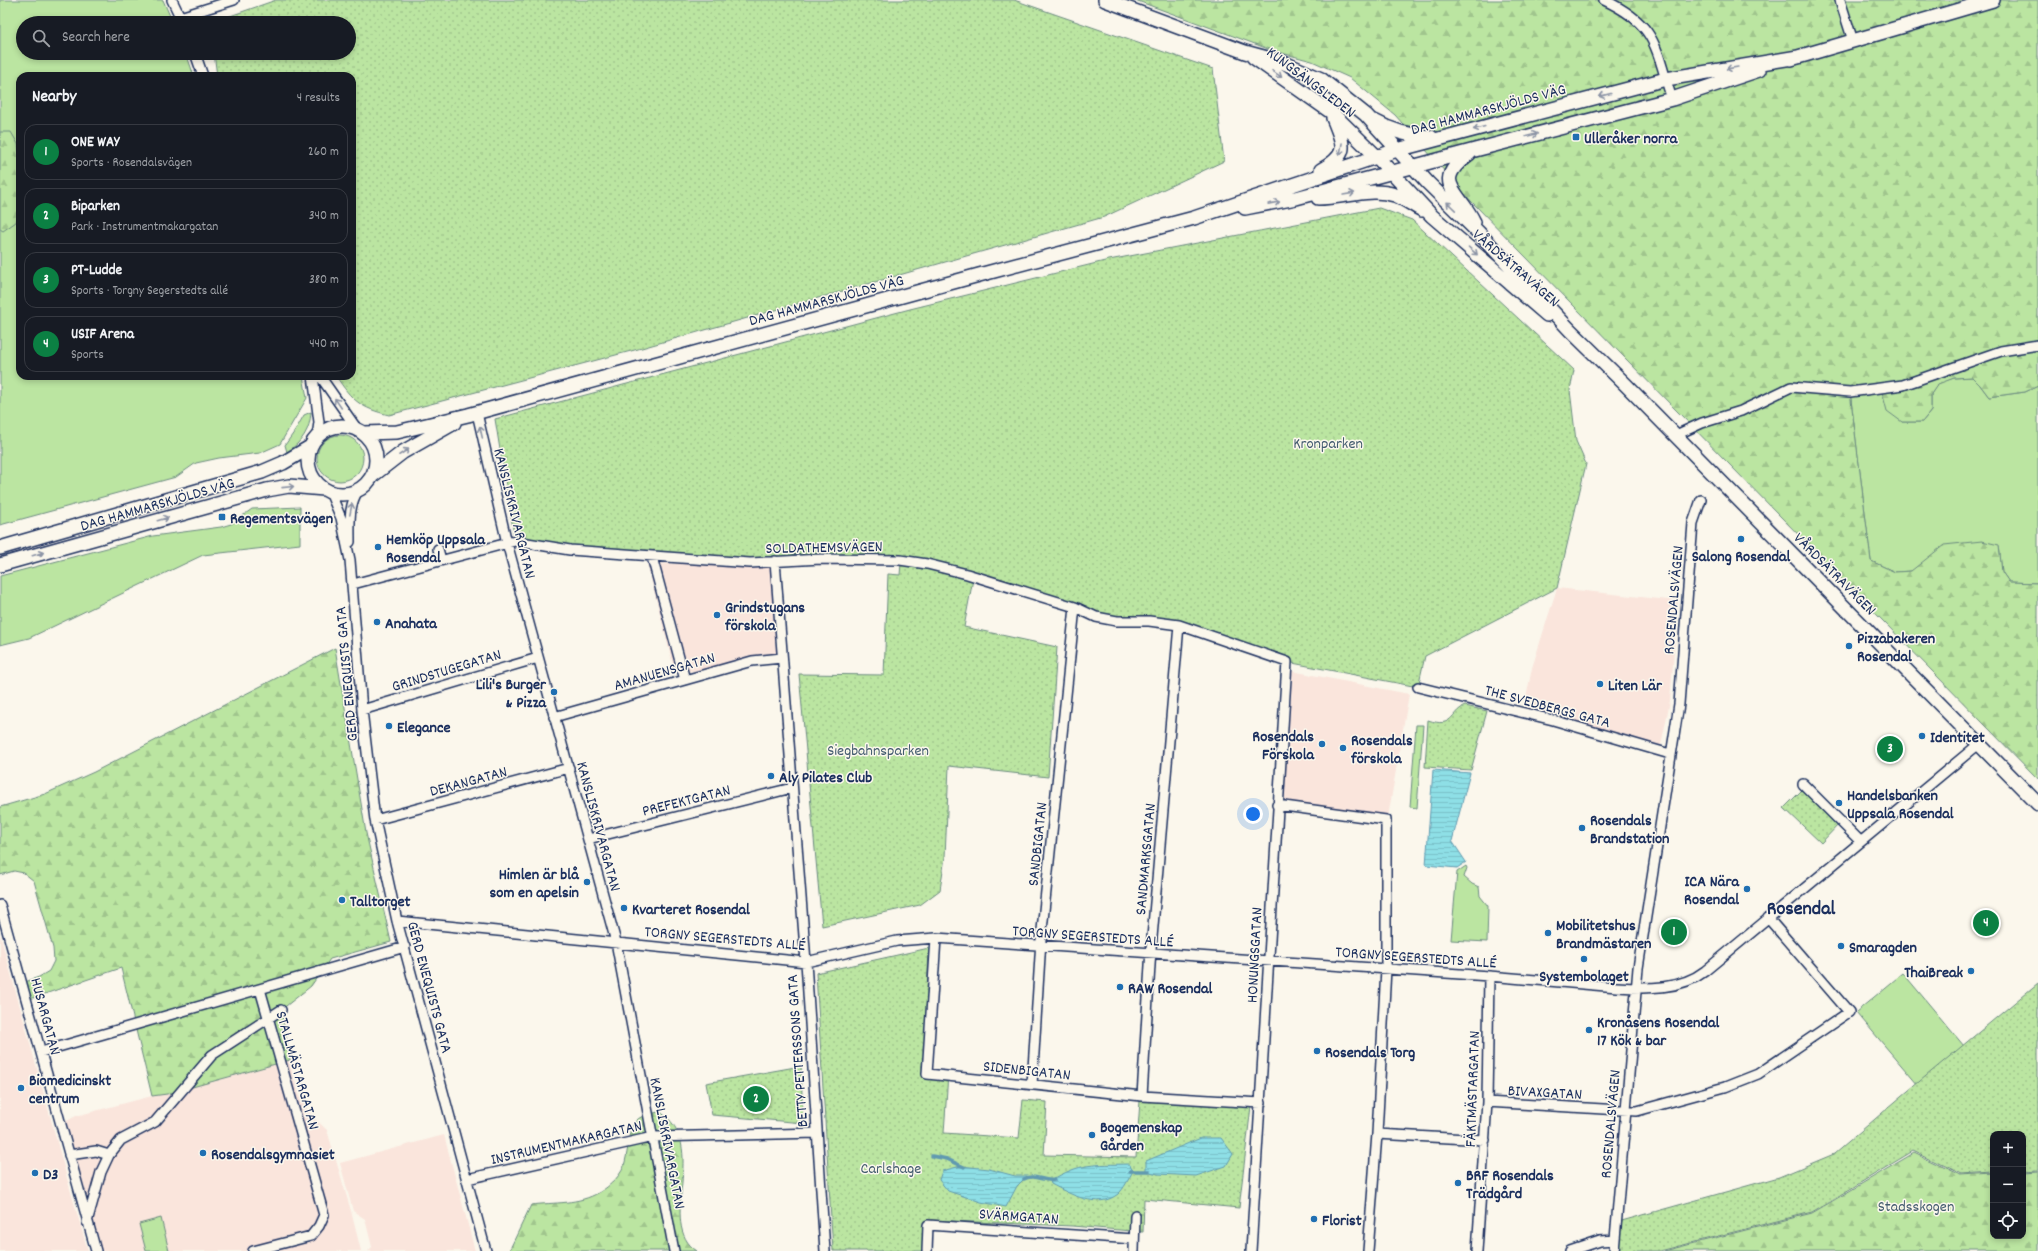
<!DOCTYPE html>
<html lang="en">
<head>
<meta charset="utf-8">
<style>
	:root { --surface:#171b24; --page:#20242c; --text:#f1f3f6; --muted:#9ea1a6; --line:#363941; --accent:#0b8043 }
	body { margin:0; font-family:Dekko,sans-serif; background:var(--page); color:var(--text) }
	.controls { position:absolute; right:12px; bottom:12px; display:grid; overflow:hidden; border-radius:8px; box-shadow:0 2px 6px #0003 }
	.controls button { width:36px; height:36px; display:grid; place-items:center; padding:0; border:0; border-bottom:1px solid var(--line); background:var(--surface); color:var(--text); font:20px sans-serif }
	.you { position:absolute; left:1253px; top:814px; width:14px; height:14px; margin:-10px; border:3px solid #fff; border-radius:50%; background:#1a73e8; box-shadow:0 0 0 6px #1a73e833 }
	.badge { display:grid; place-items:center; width:26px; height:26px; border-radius:50%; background:var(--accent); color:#fff; font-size:13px; font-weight:700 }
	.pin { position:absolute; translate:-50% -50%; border:2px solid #fff; box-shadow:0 1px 4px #0006 }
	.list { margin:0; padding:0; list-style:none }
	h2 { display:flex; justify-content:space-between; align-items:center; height:52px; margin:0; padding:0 16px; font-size:17px }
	h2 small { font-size:13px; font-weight:400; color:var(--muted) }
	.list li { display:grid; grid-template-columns:26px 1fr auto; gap:12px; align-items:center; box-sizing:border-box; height:56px; margin:0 8px 8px; padding:0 8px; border:1px solid var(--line); border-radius:12px }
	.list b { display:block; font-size:15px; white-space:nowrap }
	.list p { margin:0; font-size:13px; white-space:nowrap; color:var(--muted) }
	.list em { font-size:13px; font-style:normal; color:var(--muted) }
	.icon { flex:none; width:22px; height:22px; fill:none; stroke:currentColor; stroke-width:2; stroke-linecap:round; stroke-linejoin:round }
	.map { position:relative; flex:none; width:2038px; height:1251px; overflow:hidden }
	.search { position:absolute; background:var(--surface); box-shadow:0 2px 6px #0003; left:16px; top:16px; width:340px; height:44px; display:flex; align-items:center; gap:10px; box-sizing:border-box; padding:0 14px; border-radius:22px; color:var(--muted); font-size:15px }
	.panel { position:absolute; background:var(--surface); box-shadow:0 2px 6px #0003; left:16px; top:72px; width:340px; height:308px; border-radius:12px }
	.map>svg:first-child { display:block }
	.built { fill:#fae5dc }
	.grass { fill:#bbe5a1; stroke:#6b8a80 }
	.forest { fill:url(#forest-firs); stroke:#6b8a80 }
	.park { fill:url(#park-dots); stroke:#6b8a80 }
	.water { fill:url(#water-rules); stroke:#6099b0 }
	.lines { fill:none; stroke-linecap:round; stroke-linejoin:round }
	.stream { stroke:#6099b0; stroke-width:3.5 }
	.minor-casing { stroke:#1b2f5e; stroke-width:12 }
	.secondary-casing { stroke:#1b2f5e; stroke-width:16 }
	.minor { stroke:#fbf7ec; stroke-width:9 }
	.secondary { stroke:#fbf7ec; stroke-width:13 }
	.oneway { stroke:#8b93a5 }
	.poi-dot { fill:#1f6fb2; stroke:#fbf7ec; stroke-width:1.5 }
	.labels { text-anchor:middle; stroke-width:3; stroke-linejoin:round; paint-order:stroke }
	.street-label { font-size:16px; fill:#1b2f5e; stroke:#fbf7ec }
	.poi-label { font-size:16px; font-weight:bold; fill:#1b2f5e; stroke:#fbf7ec; text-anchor:start }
	.park-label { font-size:16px; fill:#435c6f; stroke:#fbf7ec }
	.district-label { font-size:20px; font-weight:bold; fill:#1b2f5e; stroke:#fbf7ec }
</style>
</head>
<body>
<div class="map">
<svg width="2038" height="1251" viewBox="0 0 2038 1251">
	<defs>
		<pattern id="forest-firs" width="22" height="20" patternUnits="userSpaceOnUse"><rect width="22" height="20" fill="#bbe5a1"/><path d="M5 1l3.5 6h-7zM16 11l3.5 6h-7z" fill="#a0c58d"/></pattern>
		<pattern id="park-dots" width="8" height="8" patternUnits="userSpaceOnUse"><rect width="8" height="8" fill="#bbe5a1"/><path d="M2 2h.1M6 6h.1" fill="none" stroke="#a0c58d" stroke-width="1.8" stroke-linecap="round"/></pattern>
		<pattern id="water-rules" width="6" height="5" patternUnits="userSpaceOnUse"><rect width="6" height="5" fill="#8edfe6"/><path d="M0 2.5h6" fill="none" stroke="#7ac0c8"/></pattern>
	</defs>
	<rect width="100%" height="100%" fill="#fbf7ec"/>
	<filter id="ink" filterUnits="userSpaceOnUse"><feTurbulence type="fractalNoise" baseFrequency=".025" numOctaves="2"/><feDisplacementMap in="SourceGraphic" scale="8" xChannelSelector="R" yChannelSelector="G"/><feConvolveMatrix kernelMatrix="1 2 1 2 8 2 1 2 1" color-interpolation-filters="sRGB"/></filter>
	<g filter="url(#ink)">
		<path class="built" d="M647,563l123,3 7,97 -102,10z
			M1557,588l121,13 -8,100 -10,49 -137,-37 9,-45z
			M1292,671l117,23 -21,123 -107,-14z
			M0,934l70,255 18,62h-88z
			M290,1060l3,16 9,26 11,15 14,13 24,81 10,40h-263l-35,-128 13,-7 76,-20 15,-2z
			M444,1135l31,116h-107l4,-4 -7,-28 -12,-8 -13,-48z"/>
		<path class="grass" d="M0,0h163l10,23h-150v30h163l8,23h-174v300h283l4,22 -27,46 -20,9 -41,5 -23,5 -20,14 -176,48z
			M1972,377l8,8 9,12 36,-5 13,-6v197l-29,-1 -7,-10 -3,-26 -88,25 -16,1 -24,-11 -21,-169 31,-4 21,34h20l9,-11v-17l7,-11 16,-5z
			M311,412c-1,18 -9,30 -24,40l-2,-7 10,-14 9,-16z
			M317 458a23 23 0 1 1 46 0a23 23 0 1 1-46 0Z
			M300,507v37l-97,11 -174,83 -29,7v-69l153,-40 68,-9 10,-3 21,-15z
			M1416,725h7l-6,83 -7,-1z
			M1466,866l1,2 -3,9 8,7 7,3 1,9 8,10 -1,36 -36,-2 6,-68z
			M1903,973l61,73 -46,39 -62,-73z
			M161,1218l8,33h-23l-7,-27z"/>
		<path class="forest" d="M1135,0h903v386l-13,6 -36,5 -9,-12 -8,-8 -18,1 -16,6 -7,10v17l-9,11h-20l-15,-11 -6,-23 -31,4 21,169 24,11 16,-1 33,-26 38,-4 17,4 3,27 7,10 29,1v196l-567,-578 -76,-86 -45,-37 -38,-17 -38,-10z
			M0,132h11l7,12 2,15v50l-4,13 -13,9 -3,-2z
			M335,648l31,185 25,109 -61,17 -19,27 -30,24 9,50 -123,34 -15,2 -31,-128 -94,32 -5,-17 17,-6 10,-6 5,-10 -1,-13 -19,-67 -10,-8 -10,-2 -14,4v-68l45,-13 49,-22z
			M660,1112c51,33 -5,112 37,139h-188l22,-46c24,-3 47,0 69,-13 10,-6 23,-18 25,-30 7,-27 -2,-46 35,-50z
			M1914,1153l46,22 33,-2v63h30v-64l15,-1v80h-374l148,-38z"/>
		<path class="park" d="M276,0h738l199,69 11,92 -120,56 -473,134 -242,64c-28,-7 -37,-14 -53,-39h16v-300h-135l-3,-23h135v-30h-139z
			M1379,208l33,12 162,150 -4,20 6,51 10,23 -29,124 -132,68 -7,31 -131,-25 -108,-37 -62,-4 -190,-57 -177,-4 -155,-9 -80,-10 -20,-122 415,-110 199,-49z
			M901,563l72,16 -9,48 93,20 -9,130 -99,-11 -4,91 -5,33 -20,15 -98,21 -23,-252 85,1 4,-101 12,1z
			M1465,706l22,5 -16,59 -46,-3 3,-47c26,9 22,-8 37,-14z
			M1803,789l36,35 -18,19 -37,-35z
			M929,948l-5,124 24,2 -4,59 75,5 4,-38 24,2 -3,53 92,2 4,-56 111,5 -12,102 -95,-9 -1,33 -71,-6 -146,-6 -2,31h-91l-17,-278z
			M2038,983v187l-15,1v-37h-30v38l-32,2 -48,-23 -101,61 -152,39h-44l2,-29 161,-45 55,-23 68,-58z
			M801,1066l2,57 -91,-8 -6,-32z"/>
		<path class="water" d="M1433,770l37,3 -18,68 14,21 -9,6 -31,-3z
			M1201,1138h20l12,16 -7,12 -30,10 -38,-2 -12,-3v-10z
			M1129,1164l4,7c-4,7 -9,18 -15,23 -20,16 -48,0 -67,-10l-1,-3c31,-19 44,-16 79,-17z
			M961,1166l28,3 26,7h12l-10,10 -11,21 -25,-5 -33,-11 -9,-11 3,-9z"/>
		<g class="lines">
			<path class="stream" d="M932,1156l15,3 17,8
				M1130,1171h19
				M1024,1179c10,-6 19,3 30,1"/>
			<defs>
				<path id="minor" d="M172,0l11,23
					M1604,0c54,25 51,48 68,99
					M1840,0l13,41
					M180,17l54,-17
					M195,53l8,23
					M313,376l6,46 -2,15
					M320,376l37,53
					M477,413l30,130 109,399 58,309
					M1676,435l26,-12 39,-12 50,-24 59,5 53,-7 98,-34 37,-6
					M330,492l11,26 9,42 12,150 13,110 22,101 89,330
					M350,542c0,-18 -2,-37 9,-53
					M438,549l3,11
					M652,557l33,123
					M775,561l31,401 19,289
					M353,584l162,-43 55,9 180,13 71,-4 79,1 27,4 40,10 108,33 21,10 21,4h32l30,4 108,37 -36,589
					M1418,687l135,33 117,34
					M362,710l176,-52
					M554,717l198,-56 30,-3
					M1803,784l57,57
					M1277,805l109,15v149l-9,165 -9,117
					M375,820l194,-52
					M588,839l204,-51
					M0,905l96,346
					M397,921l409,41 91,-21 39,-3 553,38 128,11c29,2 64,3 88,-16l275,-228
					M936,938l-9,136 215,22 119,7
					M41,1052l364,-105
					M1032,1085l9,-145 34,-333
					M1142,1096l9,-147 28,-324
					M1487,1102l150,9 88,-24 33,-13 91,-62 -81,-94
					M1377,1134l108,6
					M69,1155l27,-4 13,4
					M467,1179l186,-42 164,-4
					M87,1222l14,-50 8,-17 12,-15 34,-18 57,-67 69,-45
					M253,1251l58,-15 8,-10 5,-11 -64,-226
					M927,1251l1,-26 206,14
					M1134,1251l1,-36
					M1477,1251l10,-149 2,-126
					M1570,1251l30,-10 15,-1
					M1614,1251l24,-283 41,-264 14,-181 8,-23"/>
				<path id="secondary" d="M1105,0l140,52 37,10 39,17 45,36 62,68 51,50 91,97 55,54 413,420
					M1253,57l78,55 46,45 55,59 115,99
					M1791,59l202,-59
					M1374,121c19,11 36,15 57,16
					M1470,153c-40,30 -12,36 4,69
					M1321,170c29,-16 23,-25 12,-52
					M1318,198c26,0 51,-11 77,-3 9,4 18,10 27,15
					M1245,208l51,-10 179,-48 197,-51 87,-29
					M308 460a34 34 0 1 1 68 0a34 34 0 1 1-68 0Z
					M364,433l33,-1 71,-17 511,-140 215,-57 203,-68 269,-71 132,-22
					M372,476l31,-24 51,-29
					M0,548l262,-76 21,-9 27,-16
					M0,565l267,-75 22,-4 35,3"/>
			</defs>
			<use href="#minor" class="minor-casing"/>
			<use href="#secondary" class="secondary-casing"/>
			<use href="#minor" class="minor"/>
			<use href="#secondary" class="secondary"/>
		</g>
		<defs><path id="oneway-shaft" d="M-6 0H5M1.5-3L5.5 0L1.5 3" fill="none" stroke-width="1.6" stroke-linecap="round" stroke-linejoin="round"/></defs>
		<g class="oneway">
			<use href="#oneway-shaft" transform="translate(1732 68) rotate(170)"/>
			<use href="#oneway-shaft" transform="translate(1277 74) rotate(35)"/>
			<use href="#oneway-shaft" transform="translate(1605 95) rotate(165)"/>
			<use href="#oneway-shaft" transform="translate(1479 128) rotate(165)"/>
			<use href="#oneway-shaft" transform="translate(1532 135) rotate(-14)"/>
			<use href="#oneway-shaft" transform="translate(1341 149) rotate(100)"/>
			<use href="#oneway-shaft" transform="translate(1349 194) rotate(-10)"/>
			<use href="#oneway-shaft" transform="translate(1274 203) rotate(-11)"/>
			<use href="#oneway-shaft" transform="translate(1451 206) rotate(-136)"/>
			<use href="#oneway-shaft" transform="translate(1473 251) rotate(41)"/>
			<use href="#oneway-shaft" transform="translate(338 403) rotate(-124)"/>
			<use href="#oneway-shaft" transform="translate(481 432) rotate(-103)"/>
			<use href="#oneway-shaft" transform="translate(404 452) rotate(-33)"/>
			<use href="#oneway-shaft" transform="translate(288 487) rotate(-6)"/>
			<use href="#oneway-shaft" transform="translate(351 509) rotate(-79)"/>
			<use href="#oneway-shaft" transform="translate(163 519) rotate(-16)"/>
			<use href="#oneway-shaft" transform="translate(38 554) rotate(-16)"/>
		</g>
	</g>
	<g class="poi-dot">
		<rect x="1572" y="133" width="8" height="8" rx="2"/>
		<rect x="218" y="513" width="8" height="8" rx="2"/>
		<circle cx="1741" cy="539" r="4"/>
		<circle cx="378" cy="547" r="4"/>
		<circle cx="717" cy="615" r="4"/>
		<circle cx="377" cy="622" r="4"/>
		<circle cx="1849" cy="646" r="4"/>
		<circle cx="1600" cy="684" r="4"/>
		<circle cx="554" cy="692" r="4"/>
		<circle cx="389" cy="726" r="4"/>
		<circle cx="1922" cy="736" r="4"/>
		<circle cx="1322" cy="744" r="4"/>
		<circle cx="1343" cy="748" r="4"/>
		<circle cx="771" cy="776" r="4"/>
		<circle cx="1839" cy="803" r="4"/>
		<circle cx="1582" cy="828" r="4"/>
		<circle cx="587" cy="882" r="4"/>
		<circle cx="1747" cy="889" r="4"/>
		<circle cx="342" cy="900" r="4"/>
		<circle cx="624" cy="908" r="4"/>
		<circle cx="1548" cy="933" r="4"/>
		<circle cx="1841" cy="946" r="4"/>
		<circle cx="1584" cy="959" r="4"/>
		<circle cx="1971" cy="971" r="4"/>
		<circle cx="1120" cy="987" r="4"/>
		<circle cx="1589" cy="1030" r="4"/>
		<circle cx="1317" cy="1051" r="4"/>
		<circle cx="21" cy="1088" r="4"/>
		<circle cx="1092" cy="1135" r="4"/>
		<circle cx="203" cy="1153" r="4"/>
		<circle cx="35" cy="1173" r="4"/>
		<circle cx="1458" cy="1183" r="4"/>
		<circle cx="1314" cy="1219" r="4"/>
	</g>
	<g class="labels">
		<g class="street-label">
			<text transform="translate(1312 81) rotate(37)" y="6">KUNGSÄNGSLEDEN</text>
			<text transform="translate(1488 108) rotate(-15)" y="6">DAG HAMMARSKJÖLDS VÄG</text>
			<text transform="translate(1517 267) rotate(41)" y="6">VÅRDSÄTRAVÄGEN</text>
			<text transform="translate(826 299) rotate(-15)" y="6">DAG HAMMARSKJÖLDS VÄG</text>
			<text transform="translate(157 503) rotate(-16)" y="6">DAG HAMMARSKJÖLDS VÄG</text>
			<text transform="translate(516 513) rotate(76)" y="6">KANSLISKRIVARGATAN</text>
			<text transform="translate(824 546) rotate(-1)" y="6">SOLDATHEMSVÄGEN</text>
			<text transform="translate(1836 573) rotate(45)" y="6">VÅRDSÄTRAVÄGEN</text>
			<text transform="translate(1672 600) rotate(-85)" y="6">ROSENDALSVÄGEN</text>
			<text transform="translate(446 669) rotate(-17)" y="6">GRINDSTUGEGATAN</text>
			<text transform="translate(664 670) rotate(-16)" y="6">AMANUENSGATAN</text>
			<text transform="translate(345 674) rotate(-95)" y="6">GERD ENEQUISTS GATA</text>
			<text transform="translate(1548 705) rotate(15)" y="6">THE SVEDBERGS GATA</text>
			<text transform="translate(468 780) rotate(-15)" y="6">DEKANGATAN</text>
			<text transform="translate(686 799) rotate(-14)" y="6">PREFEKTGATAN</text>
			<text transform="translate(600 826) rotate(75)" y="6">KANSLISKRIVARGATAN</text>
			<text transform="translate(1036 844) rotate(-84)" y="6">SANDBIGATAN</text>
			<text transform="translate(1144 859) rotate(-85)" y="6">SANDMARKSGATAN</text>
			<text transform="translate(1093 935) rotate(4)" y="6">TORGNY SEGERSTEDTS ALLÉ</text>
			<text transform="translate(725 937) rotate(5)" y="6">TORGNY SEGERSTEDTS ALLÉ</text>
			<text transform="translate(1253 955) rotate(-87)" y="6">HONUNGSGATAN</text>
			<text transform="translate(1416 956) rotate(4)" y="6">TORGNY SEGERSTEDTS ALLÉ</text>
			<text transform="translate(431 987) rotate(75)" y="6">GERD ENEQUISTS GATA</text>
			<text transform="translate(47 1016) rotate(75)" y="6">HUSARGATAN</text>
			<text transform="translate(796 1051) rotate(-94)" y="6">BETTY PETTERSSONS GATA</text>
			<text transform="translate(1027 1069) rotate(6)" y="6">SIDENBIGATAN</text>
			<text transform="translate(299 1070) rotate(74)" y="6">STALLMÄSTARGATAN</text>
			<text transform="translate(1471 1089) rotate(-88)" y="6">FÄKTMÄSTARGATAN</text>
			<text transform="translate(1545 1091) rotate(3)" y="6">BIVAXGATAN</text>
			<text transform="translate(1609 1124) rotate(-85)" y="6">ROSENDALSVÄGEN</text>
			<text transform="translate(566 1141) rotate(-13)" y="6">INSTRUMENTMAKARGATAN</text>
			<text transform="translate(669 1143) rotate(79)" y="6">KANSLISKRIVARGATAN</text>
			<text transform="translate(1019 1215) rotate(4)" y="6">SVÄRMGATAN</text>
		</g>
		<g class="poi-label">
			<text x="1584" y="143">Ulleråker norra</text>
			<text x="230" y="523">Regementsvägen</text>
			<text x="386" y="544">Hemköp Uppsala<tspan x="386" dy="18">Rosendal</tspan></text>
			<text x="1741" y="561" text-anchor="middle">Salong Rosendal</text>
			<text x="725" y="612">Grindstugans<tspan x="725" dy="18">förskola</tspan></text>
			<text x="385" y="628">Anahata</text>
			<text x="1857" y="643">Pizzabakeren<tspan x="1857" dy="18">Rosendal</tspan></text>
			<text x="546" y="689" text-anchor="end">Lili's Burger<tspan x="546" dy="18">&amp; Pizza</tspan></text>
			<text x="1608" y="690">Liten Lär</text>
			<text x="397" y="732">Elegance</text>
			<text x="1314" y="741" text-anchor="end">Rosendals<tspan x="1314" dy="18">Förskola</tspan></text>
			<text x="1930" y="742">Identitet</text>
			<text x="1351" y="745">Rosendals<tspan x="1351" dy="18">förskola</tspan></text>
			<text x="779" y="782">Aly Pilates Club</text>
			<text x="1847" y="800">Handelsbanken<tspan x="1847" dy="18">Uppsala Rosendal</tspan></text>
			<text x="1590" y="825">Rosendals<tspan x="1590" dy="18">Brandstation</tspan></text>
			<text x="579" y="879" text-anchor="end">Himlen är blå<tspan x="579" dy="18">som en apelsin</tspan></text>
			<text x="1739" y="886" text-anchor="end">ICA Nära<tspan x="1739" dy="18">Rosendal</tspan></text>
			<text x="350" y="906">Talltorget</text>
			<text x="632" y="914">Kvarteret Rosendal</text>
			<text x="1556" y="930">Mobilitetshus<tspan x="1556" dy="18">Brandmästaren</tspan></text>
			<text x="1849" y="952">Smaragden</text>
			<text x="1963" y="977" text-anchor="end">ThaiBreak</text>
			<text x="1584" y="981" text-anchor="middle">Systembolaget</text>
			<text x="1128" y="993">RAW Rosendal</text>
			<text x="1597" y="1027">Kronåsens Rosendal<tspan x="1597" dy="18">17 Kök &amp; bar</tspan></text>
			<text x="1325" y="1057">Rosendals Torg</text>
			<text x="29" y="1085">Biomedicinskt<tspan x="29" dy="18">centrum</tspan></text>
			<text x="1100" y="1132">Bogemenskap<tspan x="1100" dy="18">Gården</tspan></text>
			<text x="211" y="1159">Rosendalsgymnasiet</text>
			<text x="43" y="1179">D3</text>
			<text x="1466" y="1180">BRF Rosendals<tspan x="1466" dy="18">Trädgård</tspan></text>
			<text x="1322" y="1225">Florist</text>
		</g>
		<g class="park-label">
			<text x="1328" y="448">Kronparken</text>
			<text x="878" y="755">Siegbahnsparken</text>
			<text x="891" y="1173">Carlshage</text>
			<text x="1916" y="1211">Stadsskogen</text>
		</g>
		<g class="district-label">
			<text x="1801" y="914">Rosendal</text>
		</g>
	</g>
</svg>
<div class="controls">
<button>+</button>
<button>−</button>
<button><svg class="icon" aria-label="locate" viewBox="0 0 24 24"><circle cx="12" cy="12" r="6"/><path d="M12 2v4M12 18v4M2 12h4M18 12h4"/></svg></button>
</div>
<div class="you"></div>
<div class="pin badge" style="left:1674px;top:932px">1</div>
<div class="pin badge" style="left:756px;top:1099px">2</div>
<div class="pin badge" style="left:1890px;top:749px">3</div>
<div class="pin badge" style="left:1986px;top:923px">4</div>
<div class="search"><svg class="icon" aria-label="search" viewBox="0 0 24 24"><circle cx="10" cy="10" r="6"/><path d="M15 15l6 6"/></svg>Search here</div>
<section class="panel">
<h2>Nearby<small>4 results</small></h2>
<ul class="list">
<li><span class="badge">1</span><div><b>ONE WAY</b><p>Sports · Rosendalsvägen</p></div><em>260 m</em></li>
<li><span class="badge">2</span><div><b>Biparken</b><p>Park · Instrumentmakargatan</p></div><em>340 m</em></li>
<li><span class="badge">3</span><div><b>PT-Ludde</b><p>Sports · Torgny Segerstedts allé</p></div><em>380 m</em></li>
<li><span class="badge">4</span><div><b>USIF Arena</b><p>Sports</p></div><em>440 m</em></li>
</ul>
</section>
</div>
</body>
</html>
